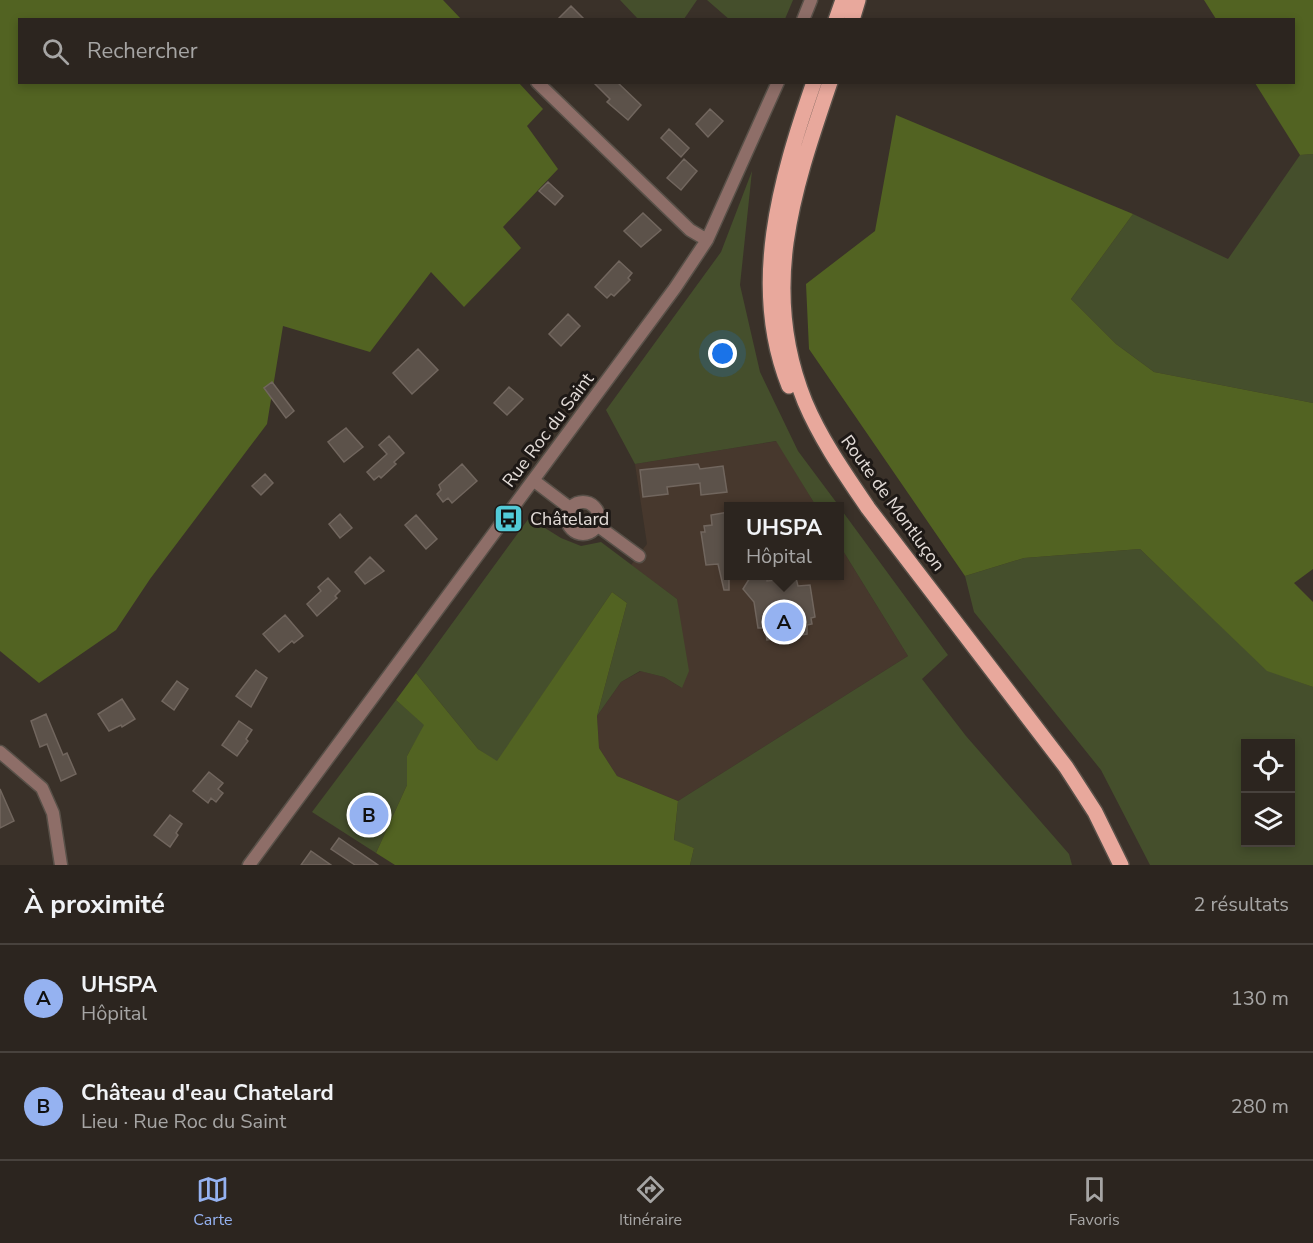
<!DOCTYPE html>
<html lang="fr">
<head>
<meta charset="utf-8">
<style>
	:root { --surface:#2c251f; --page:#38312c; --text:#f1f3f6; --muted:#a6a5a4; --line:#48423d; --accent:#95b2f1 }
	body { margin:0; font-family:"Nunito Sans",sans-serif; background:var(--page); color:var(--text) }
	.controls { position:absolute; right:18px; bottom:18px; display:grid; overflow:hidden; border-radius:0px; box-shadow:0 3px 9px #0003 }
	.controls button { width:54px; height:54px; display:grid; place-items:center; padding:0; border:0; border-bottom:2px solid var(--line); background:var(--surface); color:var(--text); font:30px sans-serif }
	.you { position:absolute; left:723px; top:354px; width:21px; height:21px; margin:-15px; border:4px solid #fff; border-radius:50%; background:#1a73e8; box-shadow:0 0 0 9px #1a73e833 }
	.badge { display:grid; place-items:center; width:39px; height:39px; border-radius:50%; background:var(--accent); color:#111; font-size:20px; font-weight:700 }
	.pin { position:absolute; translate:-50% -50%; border:3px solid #fff; box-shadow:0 2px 6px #0006 }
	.popup { position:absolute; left:724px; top:502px; width:120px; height:78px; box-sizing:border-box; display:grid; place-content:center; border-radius:0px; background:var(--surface); filter:drop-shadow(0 2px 4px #0005); font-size:20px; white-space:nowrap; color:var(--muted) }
	.popup b { font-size:22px; color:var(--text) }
	.popup::after { content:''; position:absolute; left:50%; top:100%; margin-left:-12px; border:12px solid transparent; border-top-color:var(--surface) }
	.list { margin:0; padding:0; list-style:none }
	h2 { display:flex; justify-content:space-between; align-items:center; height:78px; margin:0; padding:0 24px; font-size:26px }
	h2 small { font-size:20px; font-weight:400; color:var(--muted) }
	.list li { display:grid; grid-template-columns:39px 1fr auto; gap:18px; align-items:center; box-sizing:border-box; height:108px; padding:0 24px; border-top:2px solid var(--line) }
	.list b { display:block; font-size:22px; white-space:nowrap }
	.list p { margin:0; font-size:20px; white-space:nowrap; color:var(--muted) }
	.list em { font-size:20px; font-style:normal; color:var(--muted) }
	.icon { flex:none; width:33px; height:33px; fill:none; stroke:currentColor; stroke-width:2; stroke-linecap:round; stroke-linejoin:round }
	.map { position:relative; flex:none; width:1313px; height:865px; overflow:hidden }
	.search { position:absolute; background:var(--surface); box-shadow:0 3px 9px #0003; left:18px; right:18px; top:18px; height:66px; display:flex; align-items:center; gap:15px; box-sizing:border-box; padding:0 21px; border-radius:0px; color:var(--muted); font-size:22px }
	.sheet { height:294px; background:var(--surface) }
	nav { display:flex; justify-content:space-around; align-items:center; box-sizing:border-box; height:84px; border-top:2px solid var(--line); background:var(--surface); font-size:16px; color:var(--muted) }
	nav a { display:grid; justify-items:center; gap:3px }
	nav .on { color:var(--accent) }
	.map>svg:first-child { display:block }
	.built { fill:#47382d }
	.green { fill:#454f2c; fill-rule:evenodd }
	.forest { fill:#526322 }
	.building { fill:#5c524a; stroke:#71665e; stroke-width:1.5 }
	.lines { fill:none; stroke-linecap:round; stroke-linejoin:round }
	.street-casing { stroke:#585048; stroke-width:15 }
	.primary-casing { stroke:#585048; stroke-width:18 }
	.street { stroke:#8e6e68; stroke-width:12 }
	.primary { stroke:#e8a89c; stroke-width:15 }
	.labels { text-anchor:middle; stroke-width:6; stroke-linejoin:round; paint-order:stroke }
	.street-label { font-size:18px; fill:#e3dcd8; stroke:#1e1916 }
	.poi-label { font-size:18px; fill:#e3dcd8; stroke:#1e1916; text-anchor:start }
</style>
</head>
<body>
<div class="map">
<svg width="1313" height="865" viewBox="0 0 1313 865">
	<rect width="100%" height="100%" fill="#3a3129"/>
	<path class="built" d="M777,441l39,65h-88v70h112v-30l68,110 -230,145 -61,-25 -18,-28 -2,-32 24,-34 20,-11 23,6 18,11 -5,-89 -46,-34 16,-21 -12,-80z"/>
	<path class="green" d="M620,0h77l-13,19 -45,1z
		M707,0h86l-8,19 -55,1z
		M1313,154v249l-159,-31 -38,-28 -45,-45 62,-85 95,45 72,-104z
		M752,171l-12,114 20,87 38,79 41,55h-23l-40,-65 -141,23 -29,-54 115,-158z
		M840,508l108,147 -26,24 44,57 103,118 3,11h-382l4,-17 -20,-7 4,-40 230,-145 -68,-110z
		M529,518l32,20 20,8 20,-4 76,57 12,72 -7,17 -18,-11 -24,-6 -19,11 -24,34 30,-113 -15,-11 -115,170 -19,-13 -62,-76z
		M1140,549l127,121 46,17v178h-163l-49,-95 -127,-158 -9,-36 59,-18zM1246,744h44v98h-44z
		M396,700l29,25 -18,31v29l-31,68 -64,-41z"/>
	<path class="forest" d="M0,0h443l18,19 -441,1v62l499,1 24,26 -16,17 31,43 -55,58 18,21 -57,59 -33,-35 -61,80 -87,-26 -16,98 -117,155 -34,51 -77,53 -39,-32z
		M1204,0h109v154l-13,1 -45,-72 39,-1v-62l-78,-1z
		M896,115l237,99 -62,85 45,45 38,28 159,31v166l-19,14 19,19v85l-46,-16 -127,-122 -116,9 -59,18 -156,-227 -3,-65 69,-53z
		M612,592l15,11 -30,113 2,32 18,28 61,25 -4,39 20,8 -4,17h-295l-19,-12 31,-68v-29l17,-31 -28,-25 20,-27 62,76 19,12z"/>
	<path class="building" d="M571,6l14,14h-28z
		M593,82h24l24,23 -13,15 -21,-18 3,-3z
		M710,109l13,12 -15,16 -12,-13z
		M669,129l20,19 -8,9 -20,-19z
		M684,159l13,12 -16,19 -14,-12z
		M548,182l15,14 -8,9 -16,-14z
		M643,213l18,17 -20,17 -17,-16z
		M619,261l13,12 -4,5 2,2 -16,16 -3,-2 -4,4 -12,-11z
		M568,314l12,12 -19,20 -12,-12z
		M418,349l20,21 -26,24 -19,-21z
		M272,382l22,29 -8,7 -22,-30z
		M509,387l14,12 -16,16 -13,-12z
		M346,428l17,19 -19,15 -16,-20z
		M389,436l15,17 -10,9 2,2 -15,14 -2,-2 -5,4 -7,-8 20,-18 -8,-9z
		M462,464l15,17 -25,22 -4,-5 -5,4 -6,-8 4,-4 -2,-5z
		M698,464l2,5 23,-3 4,26 -26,3 -1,-12 -33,4 1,7 -25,3 -3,-27z
		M265,474l8,9 -12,12 -9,-9z
		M729,512v78h-5l-6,-26 -12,1 -5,-33h4l-1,-6 8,-1 -1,-10z
		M340,514l12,14 -12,10 -11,-14z
		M416,515l21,24 -11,10 -21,-24z
		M370,557l14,14 -19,13 -10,-12z
		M751,576h16v5l29,-3 2,8 12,-1 5,32 -4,1 1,6 -5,1v9l-40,6 -2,-12h-7l-4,-26 -11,-13z
		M328,578l12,13 -5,5 2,2 -20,18 -10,-12 14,-13 -3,-4z
		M285,615l18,21 -9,7 -2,-2 -13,11 -16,-18z
		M256,670l11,8 -16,29 -15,-11z
		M177,681l11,8 -14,21 -12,-9z
		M122,699l13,20 -13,8 -1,-2 -12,6 -11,-17z
		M46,714l17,41 4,-2 9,21 -15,7 -14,-37 -7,3 -9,-26z
		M239,721l13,9 -6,9 2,2 -11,15 -15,-11z
		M209,772l14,11 -5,6 5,4 -7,9 -5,-4 -3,5 -15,-12z
		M0,789l14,32 -14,7z
		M170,815l12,9 -6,9 2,2 -8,12 -16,-12z
		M339,838l39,27h-23l-24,-16z
		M311,851l20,14h-30z"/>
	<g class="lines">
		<defs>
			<path id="street" d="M803,20l8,-20
				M537,82l153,148 17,10
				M533,480l37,28
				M567 518a16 16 0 1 1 32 0a16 16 0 1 1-32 0Z
				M598,526l41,30
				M0,752l42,36 11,25 8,52
				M249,865l426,-577 32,-48 71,-158"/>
			<path id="primary" d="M836,20l7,-20
				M852,20l6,-20
				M830,82c-37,109 -71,207 -25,320 16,38 40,72 63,106l198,259 29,45 26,53
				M789,386c-40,-100 -9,-206 25,-304"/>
		</defs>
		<use href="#street" class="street-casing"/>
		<use href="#primary" class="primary-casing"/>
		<use href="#street" class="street"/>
		<use href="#primary" class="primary"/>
	</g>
	<defs>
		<symbol id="bus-square" viewBox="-11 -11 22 22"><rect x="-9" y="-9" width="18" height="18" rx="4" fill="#52cbd8" stroke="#1e1916"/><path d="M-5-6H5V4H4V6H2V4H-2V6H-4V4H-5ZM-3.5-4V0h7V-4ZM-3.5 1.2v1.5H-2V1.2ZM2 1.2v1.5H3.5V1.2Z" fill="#111"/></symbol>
	</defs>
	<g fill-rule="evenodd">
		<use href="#bus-square" x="492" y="502" width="33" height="33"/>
	</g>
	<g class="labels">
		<g class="street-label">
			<text transform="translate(548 430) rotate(-53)" y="6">Rue Roc du Saint</text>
			<text transform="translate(893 503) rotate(54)" y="6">Route de Montluçon</text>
		</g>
		<g class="poi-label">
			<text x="530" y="525">Châtelard</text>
		</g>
	</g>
</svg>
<div class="controls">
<button><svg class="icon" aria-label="locate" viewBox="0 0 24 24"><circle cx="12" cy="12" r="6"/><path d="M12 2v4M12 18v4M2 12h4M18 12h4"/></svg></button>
<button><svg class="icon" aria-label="layers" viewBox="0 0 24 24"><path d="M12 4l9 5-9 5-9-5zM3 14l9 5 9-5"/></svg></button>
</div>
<div class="you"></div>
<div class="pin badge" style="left:784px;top:622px">A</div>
<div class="popup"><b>UHSPA</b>Hôpital</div>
<div class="pin badge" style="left:369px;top:815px">B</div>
<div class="search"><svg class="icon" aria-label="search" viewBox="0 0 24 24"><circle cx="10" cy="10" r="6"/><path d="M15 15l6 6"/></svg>Rechercher</div>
</div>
<section class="sheet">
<h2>À proximité<small>2 résultats</small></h2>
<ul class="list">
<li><span class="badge">A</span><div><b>UHSPA</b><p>Hôpital</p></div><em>130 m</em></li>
<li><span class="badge">B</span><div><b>Château d'eau Chatelard</b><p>Lieu · Rue Roc du Saint</p></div><em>280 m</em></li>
</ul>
</section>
<nav>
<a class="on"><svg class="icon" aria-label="map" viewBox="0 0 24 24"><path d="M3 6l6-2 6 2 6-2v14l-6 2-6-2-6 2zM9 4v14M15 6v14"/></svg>Carte</a>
<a><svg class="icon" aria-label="directions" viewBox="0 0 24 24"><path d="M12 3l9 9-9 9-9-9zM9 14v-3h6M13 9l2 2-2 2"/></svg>Itinéraire</a>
<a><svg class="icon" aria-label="saved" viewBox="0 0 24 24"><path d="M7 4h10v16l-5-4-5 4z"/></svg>Favoris</a>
</nav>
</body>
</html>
